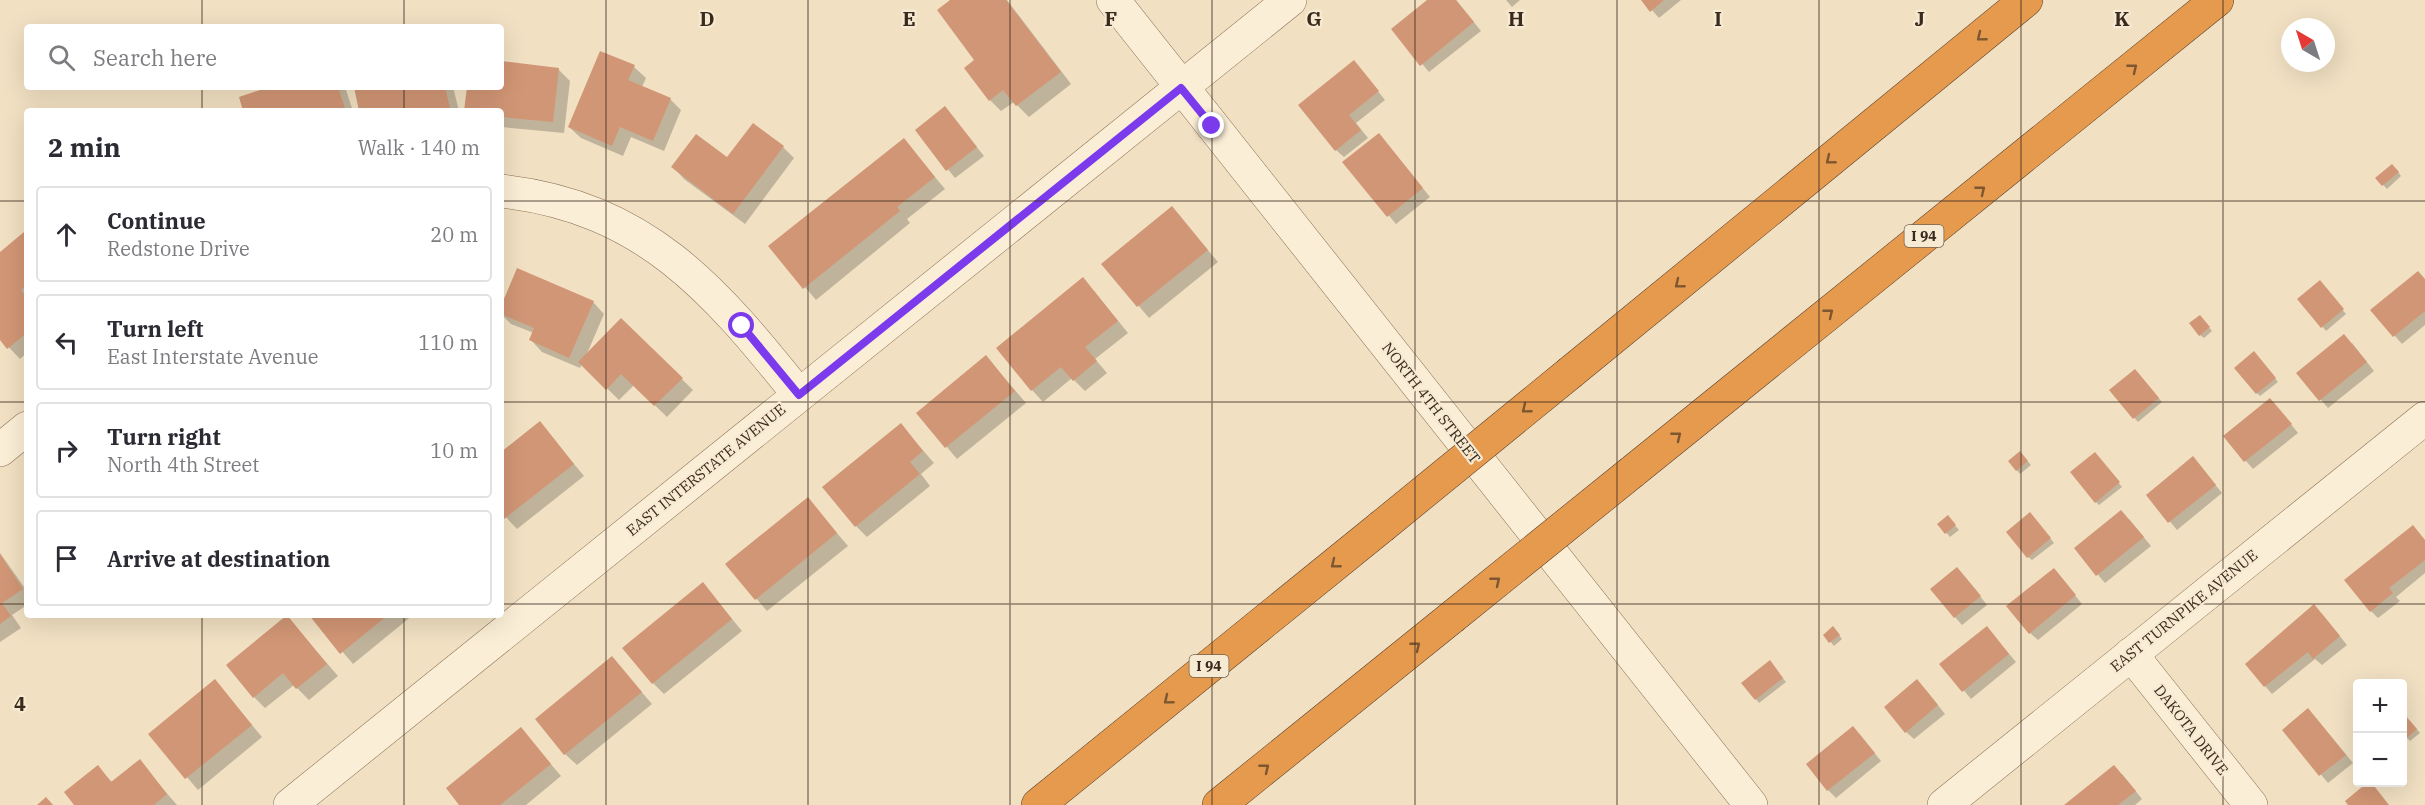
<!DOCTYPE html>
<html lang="en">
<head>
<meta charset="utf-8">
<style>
	:root { --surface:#fff; --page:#f7f7f7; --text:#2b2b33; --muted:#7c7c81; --line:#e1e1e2 }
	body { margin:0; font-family:"IBM Plex Serif",serif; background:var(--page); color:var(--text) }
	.controls { position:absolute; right:18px; bottom:18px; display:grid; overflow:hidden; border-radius:6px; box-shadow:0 6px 24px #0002 }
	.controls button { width:54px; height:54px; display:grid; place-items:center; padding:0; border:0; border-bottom:2px solid var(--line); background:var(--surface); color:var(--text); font:30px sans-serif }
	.compass { position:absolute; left:2281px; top:18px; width:54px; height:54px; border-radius:50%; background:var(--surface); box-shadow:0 6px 24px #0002; rotate:321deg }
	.stop { position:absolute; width:18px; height:18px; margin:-14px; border:4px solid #7c3aed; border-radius:50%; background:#fff }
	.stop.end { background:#7c3aed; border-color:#fff; box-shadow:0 2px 6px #0008 }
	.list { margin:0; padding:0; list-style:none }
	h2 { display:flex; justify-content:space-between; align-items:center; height:78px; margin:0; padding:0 24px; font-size:26px }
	h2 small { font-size:20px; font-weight:400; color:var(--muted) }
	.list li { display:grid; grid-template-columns:39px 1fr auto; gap:18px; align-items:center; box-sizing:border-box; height:96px; margin:0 12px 12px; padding:0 12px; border:2px solid var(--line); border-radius:6px }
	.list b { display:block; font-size:22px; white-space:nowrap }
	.list p { margin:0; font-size:20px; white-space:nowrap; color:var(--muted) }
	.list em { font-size:20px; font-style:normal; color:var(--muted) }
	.icon { flex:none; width:33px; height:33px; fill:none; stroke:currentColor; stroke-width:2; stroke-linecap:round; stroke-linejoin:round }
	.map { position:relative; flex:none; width:2425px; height:805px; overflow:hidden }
	.search { position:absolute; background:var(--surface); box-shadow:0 6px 24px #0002; left:24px; top:24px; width:480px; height:66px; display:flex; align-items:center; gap:15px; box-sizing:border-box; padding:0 21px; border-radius:6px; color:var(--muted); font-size:22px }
	.panel { position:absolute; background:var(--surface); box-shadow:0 6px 24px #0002; left:24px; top:108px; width:480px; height:510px; border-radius:6px }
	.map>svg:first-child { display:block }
	.shadow { fill:#0003 }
	.building { fill:#d19675 }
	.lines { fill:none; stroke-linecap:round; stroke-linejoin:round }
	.minor-casing { stroke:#8c7058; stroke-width:34 }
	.tertiary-casing { stroke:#8c7058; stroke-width:34 }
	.motorway-casing { stroke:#593f2c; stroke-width:34 }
	.minor { stroke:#fbeed6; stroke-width:33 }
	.tertiary { stroke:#fbeed6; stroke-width:33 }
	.motorway { stroke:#e59a4e; stroke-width:33 }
	.motorway-bridge-casing { stroke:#593f2c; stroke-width:34; stroke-linecap:butt }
	.motorway-bridge { stroke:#e59a4e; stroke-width:33 }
	.oneway { stroke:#7e5731 }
	.route { stroke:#7c3aed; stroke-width:8 }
	.grid { fill:none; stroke:#3a2a1d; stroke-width:1.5; stroke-opacity:0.55 }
	.labels { text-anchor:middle; stroke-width:4.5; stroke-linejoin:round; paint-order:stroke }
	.shield { fill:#f7ead2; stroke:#736453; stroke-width:1.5 }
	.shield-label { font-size:14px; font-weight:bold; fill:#3a2a1d }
	.street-label { font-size:15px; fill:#3a2a1d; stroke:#f7ead2 }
	.grid-label { font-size:20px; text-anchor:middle; font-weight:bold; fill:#3a2a1d; stroke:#f7ead2; stroke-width:4.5; stroke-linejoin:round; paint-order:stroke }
</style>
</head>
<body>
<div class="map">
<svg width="2425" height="805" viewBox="0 0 2425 805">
	<rect width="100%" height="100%" fill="#f1e0c2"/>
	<path class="shadow" d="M952,0h55l64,84 -42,33 -15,-15 -13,9 -11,-11z
		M1429,0h27l25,31 -52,41 -36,-43z
		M1506,0h14l-8,7z
		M1643,0h38l-22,18z
		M501,63l57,6 12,12 -6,52 -63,-6v-16h-35l2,-24h33z
		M634,67l12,11 -4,9 28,12 11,11 -17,41 -33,-14 -8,19 -42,-18 -12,-11z
		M1361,70l24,30 -29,23 12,15 -24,19 -8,-7z
		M274,87h71l8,24h-108z
		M355,87h98l6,24h-98z
		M945,108l39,48 -29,22 -38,-47z
		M904,140l41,49 -38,30 3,4 -94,77 -46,-54z
		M1386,143l44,54 -34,27 -51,-61z
		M783,147l11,11 -49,66 -61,-45 -11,-12z
		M2396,169l5,7 -14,13 -10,-11z
		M1172,208l46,54 -69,56 -46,-54z
		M27,237v116l-7,6 -20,-21v-84z
		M2425,280v45l-23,19 -30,-34z
		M2323,286l23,28 -20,17 -27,-32z
		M1094,291l34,42 -33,26 12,14 -22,18 -13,-13 -29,24 -11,-12z
		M593,302l11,12 -18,42 35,-36 72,70 -26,27 -33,-32 -15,15 -37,-36 -2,4 -38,-16 -11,-12 3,-7 -23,-9 -10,-10v-5z
		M2203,320l9,11 -8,7 -4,-3z
		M2352,343l22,28 -46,37 -30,-35z
		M986,357l40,46 -69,56 -39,-46z
		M2258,357l20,25 -18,14 -3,-3z
		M2139,374l23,28 -24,20 -27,-32z
		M2278,408l20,25 -45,36 -28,-32z
		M540,423l44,53 -67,53 -16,-17v-58z
		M901,425l33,38 -13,11 9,12 -63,51 -11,-11z
		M2024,457l7,8 -11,9 -10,-12z
		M2098,458l24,29 -23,18 -3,-3z
		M2200,466l22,27 -45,37 -29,-35z
		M808,499l40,47 -81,65 -40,-47z
		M2034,518l20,25 -22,17 -4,-3z
		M2129,519l22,27 -46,37 -29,-34z
		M1951,521l8,9 -9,7 -11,-13z
		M2425,540v33l-29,24 4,4 -22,17 -7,-7z
		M0,553l27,38v14l-15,10 9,13 -21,14z
		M1965,577l22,28 -25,20 -7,-8z
		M2061,578l21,26 -44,36 -8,-7z
		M703,584l39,47 -78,63 -11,-11z
		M2322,614l25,31 -25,20 -7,-6 -43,35 -7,-8z
		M311,615h102l-60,49z
		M287,617l51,59 -29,24 -15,-15 -29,23 -11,-11z
		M1837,632l5,7 -8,7 -9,-11z
		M1994,636l22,26 -45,37 -29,-35z
		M612,658l40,46 -75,61 -12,-11z
		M1773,666l13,16 -27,21 -3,-4z
		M215,681l47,56 -64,53 -48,-56z
		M1925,689l20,25 -31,25 -8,-7z
		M2316,718l37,45 -25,20 -44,-53z
		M2409,720l11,13 -10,8 -8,-8z
		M521,729l40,47 -35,29h-65z
		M1860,735l21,26 -45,37 -8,-8z
		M139,761l38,44h-101l22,-38 15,16z
		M2122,774l20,25 -7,6h-66z"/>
	<path class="building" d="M950,0h56l55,72 -45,34 -13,-16 -14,11 -25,-33 10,-8 -37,-50z
		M1427,0h29l18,22 -54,44 -29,-37z
		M1641,0h23l-14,12z
		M600,51l35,14 -7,15 43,18 -18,43 -33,-14 -8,19 -44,-19z
		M1354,60l25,31 -30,24 12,15 -26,21 -37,-46z
		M501,61l58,7 -6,54 -52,-5v-6h-37l3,-24h34z
		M269,87h69l8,24h-103l-4,-14z
		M354,87h91l5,21 -13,3h-78z
		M945,106l32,41 -31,24 -31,-41z
		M753,123l31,23 -51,68 -62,-47 25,-33 31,23z
		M1379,133l44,55 -36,29 -45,-55z
		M904,138l31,39 -38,30 3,4 -97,78 -35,-43z
		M2392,164l7,8 -17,14 -7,-8z
		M1172,206l36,44 -71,57 -36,-43z
		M24,232l3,3v50l-6,5 6,8v35l-20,16 -7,-9v-88z
		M517,268l77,33 -25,57 -40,-18 5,-12 -33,-14v-8z
		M2418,271l7,8v32l-32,26 -23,-27z
		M1083,277l35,44 -33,26 12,14 -24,20 -12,-14 -30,24 -35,-43z
		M2320,280l24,29 -23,19 -24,-29z
		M2200,315l10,12 -11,9 -10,-13z
		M621,318l62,60 -29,28 -33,-32 -15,16 -28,-28z
		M2344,334l23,28 -48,39 -23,-28z
		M2254,351l22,27 -20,16 -22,-26z
		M986,355l29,36 -70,57 -29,-35z
		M2135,369l24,29 -26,21 -24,-29z
		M2270,398l22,26 -48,38 -21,-26z
		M540,421l34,43 -70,55 -3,-4v-63z
		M901,423l22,28 -13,11 10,12 -65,53 -33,-40z
		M2020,451l8,10 -12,10 -8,-10z
		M2095,452l25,30 -25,21 -25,-31z
		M2193,456l23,29 -48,38 -22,-28z
		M808,497l29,36 -82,67 -30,-36z
		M2121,510l23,27 -48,39 -22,-28z
		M2030,512l21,26 -24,20 -21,-26z
		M1948,515l8,10 -11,9 -8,-10z
		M2413,525l12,15v20l-36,28 4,5 -23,19 -26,-32z
		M0,554l23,35 -21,14 9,13 -11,8z
		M1957,567l24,29 -27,22 -24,-29z
		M2054,568l22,27 -47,39 -23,-28z
		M703,582l29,37 -80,65 -30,-36z
		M2314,604l26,32 -27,23 -5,-7 -44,35 -19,-23z
		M287,615l40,49 -31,25 -13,-16 -30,25 -27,-33z
		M309,615h79l-48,39z
		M1833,626l7,9 -11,8 -6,-8z
		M1987,626l22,28 -47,38 -23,-28z
		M612,656l30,36 -78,63 -29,-36z
		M1770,660l13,18 -28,22 -14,-17z
		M215,679l37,46 -67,54 -37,-45z
		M1917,679l21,26 -33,28 -21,-26z
		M2308,708l38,47 -27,21 -37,-46z
		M2405,715l12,14 -12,10 -3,-3v-19z
		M1853,726l22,27 -48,38 -21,-27z
		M521,727l30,37 -51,41h-41l-13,-17z
		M140,759l27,35 -13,11h-80l-10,-13 34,-27 13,17z
		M2114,765l22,26 -18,14h-54z
		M2368,782h3l18,23h-41l-3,-4z
		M46,797l7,8h-16z"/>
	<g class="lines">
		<defs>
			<path id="minor" d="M501,191c144,16 213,98 298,204
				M0,450l27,-22
				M2131,654l120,151"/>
			<path id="tertiary" d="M1113,0l638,805
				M290,805l1000,-805
				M1944,805l481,-387"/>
			<path id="motorway" d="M1571,372l455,-372
				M1632,472l585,-472
				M1038,805l343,-278
				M1219,805l232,-187"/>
		</defs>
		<use href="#minor" class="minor-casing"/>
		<use href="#tertiary" class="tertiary-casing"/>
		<use href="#motorway" class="motorway-casing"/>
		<use href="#minor" class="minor"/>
		<use href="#tertiary" class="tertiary"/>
		<use href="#motorway" class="motorway"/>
		<defs>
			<path id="motorway-bridge" d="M1381,527l190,-155
				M1451,618l181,-146"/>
		</defs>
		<use href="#motorway-bridge" class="motorway-bridge-casing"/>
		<use href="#motorway-bridge" class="motorway-bridge"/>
	</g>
	<defs><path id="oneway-chevron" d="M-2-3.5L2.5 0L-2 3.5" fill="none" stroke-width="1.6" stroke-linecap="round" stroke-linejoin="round" transform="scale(1.5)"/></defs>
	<g class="oneway">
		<use href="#oneway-chevron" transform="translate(1981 37) rotate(141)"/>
		<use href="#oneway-chevron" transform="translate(2133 68) rotate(-39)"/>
		<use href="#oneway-chevron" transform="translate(1830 160) rotate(141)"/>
		<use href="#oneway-chevron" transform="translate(1981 190) rotate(-39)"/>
		<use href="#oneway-chevron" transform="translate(1679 284) rotate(141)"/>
		<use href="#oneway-chevron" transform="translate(1829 313) rotate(-39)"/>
		<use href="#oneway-chevron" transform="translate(1526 409) rotate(141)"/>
		<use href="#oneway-chevron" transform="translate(1677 436) rotate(-39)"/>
		<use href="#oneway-chevron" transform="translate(1335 564) rotate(141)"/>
		<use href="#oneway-chevron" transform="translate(1496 581) rotate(-39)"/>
		<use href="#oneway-chevron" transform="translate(1416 646) rotate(-39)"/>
		<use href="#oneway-chevron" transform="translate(1168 700) rotate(141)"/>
		<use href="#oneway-chevron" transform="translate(1265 768) rotate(-39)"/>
	</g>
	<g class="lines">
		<path class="route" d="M742,326l57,69 382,-307 31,38"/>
	</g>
	<path class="grid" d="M202,0v27M404,0v27M606,0v805M808,0v805M1010,0v805M1212,0v805M1415,0v805M1617,0v805M1819,0v805M2021,0v805M2223,0v805M202,87v24M404,87v24M0,201h27M501,201h1924M0,402h27M501,402h1924M0,604h27M501,604h1924M202,615v190M404,615v190"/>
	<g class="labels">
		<g class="shield">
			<rect x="1904.5" y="225" width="39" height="22" rx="4.5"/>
			<rect x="1189.5" y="655" width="39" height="22" rx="4.5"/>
		</g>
		<g class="shield-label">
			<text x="1924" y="241">I 94</text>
			<text x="1209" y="671">I 94</text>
		</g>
		<g class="street-label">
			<text transform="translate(1431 403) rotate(52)" y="5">NORTH 4TH STREET</text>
			<text transform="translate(706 470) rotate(-39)" y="5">EAST INTERSTATE AVENUE</text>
			<text transform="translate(2184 611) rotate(-39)" y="5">EAST TURNPIKE AVENUE</text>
			<text transform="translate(2191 730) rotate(52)" y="5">DAKOTA DRIVE</text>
		</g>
	</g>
	<g class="grid-label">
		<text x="707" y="26">D</text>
		<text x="909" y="26">E</text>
		<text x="1111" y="26">F</text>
		<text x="1314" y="26">G</text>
		<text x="1516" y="26">H</text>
		<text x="1718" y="26">I</text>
		<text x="1920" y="26">J</text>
		<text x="2122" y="26">K</text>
		<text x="20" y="711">4</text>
	</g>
</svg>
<div class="controls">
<button>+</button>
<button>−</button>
</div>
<svg class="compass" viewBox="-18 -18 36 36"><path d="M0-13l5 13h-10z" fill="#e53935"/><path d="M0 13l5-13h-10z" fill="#7c7c81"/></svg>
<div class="stop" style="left:742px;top:326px"></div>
<div class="stop end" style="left:1212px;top:126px"></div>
<div class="search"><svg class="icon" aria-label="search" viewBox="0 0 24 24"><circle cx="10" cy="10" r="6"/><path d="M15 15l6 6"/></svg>Search here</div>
<section class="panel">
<h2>2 min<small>Walk · 140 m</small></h2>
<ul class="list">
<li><svg class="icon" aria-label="ahead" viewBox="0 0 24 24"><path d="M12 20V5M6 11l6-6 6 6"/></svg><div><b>Continue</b><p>Redstone Drive</p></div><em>20 m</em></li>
<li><svg class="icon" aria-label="left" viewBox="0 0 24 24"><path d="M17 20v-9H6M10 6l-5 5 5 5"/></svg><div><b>Turn left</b><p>East Interstate Avenue</p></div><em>110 m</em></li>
<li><svg class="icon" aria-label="right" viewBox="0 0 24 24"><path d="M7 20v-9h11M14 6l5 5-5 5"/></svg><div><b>Turn right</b><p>North 4th Street</p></div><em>10 m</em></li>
<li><svg class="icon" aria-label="arrive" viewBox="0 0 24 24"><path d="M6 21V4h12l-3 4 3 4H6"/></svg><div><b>Arrive at destination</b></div></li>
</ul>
</section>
</div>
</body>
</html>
